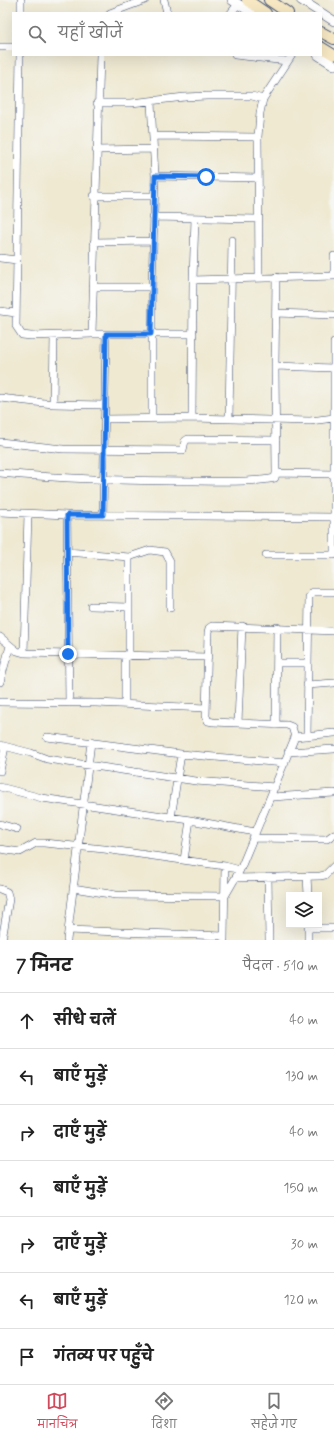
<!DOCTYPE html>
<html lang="hi">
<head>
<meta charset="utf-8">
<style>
	:root { --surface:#fff; --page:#f2f2f2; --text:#222; --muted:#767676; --line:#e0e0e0; --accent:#d1495b }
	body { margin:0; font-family:Mynerve,"Playpen Sans Deva",sans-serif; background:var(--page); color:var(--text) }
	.controls { position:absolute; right:12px; bottom:12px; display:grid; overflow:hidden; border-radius:0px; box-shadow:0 4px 16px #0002 }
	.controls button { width:36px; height:36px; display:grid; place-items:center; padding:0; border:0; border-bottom:1px solid var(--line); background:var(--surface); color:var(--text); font:20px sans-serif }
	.stop { position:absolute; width:12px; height:12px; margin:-9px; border:3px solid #1a73e8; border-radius:50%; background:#fff }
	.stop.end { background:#1a73e8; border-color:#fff; box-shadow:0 1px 4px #0008 }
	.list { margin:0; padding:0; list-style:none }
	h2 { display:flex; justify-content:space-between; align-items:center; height:52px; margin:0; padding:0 16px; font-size:17px }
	h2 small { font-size:13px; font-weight:400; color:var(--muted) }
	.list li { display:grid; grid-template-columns:26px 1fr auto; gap:12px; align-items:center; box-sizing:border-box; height:56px; padding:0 16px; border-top:1px solid var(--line) }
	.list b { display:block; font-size:15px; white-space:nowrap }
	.list em { font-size:13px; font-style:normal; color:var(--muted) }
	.icon { flex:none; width:22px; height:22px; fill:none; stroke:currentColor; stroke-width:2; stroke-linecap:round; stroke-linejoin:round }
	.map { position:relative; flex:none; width:334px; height:940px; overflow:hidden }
	.search { position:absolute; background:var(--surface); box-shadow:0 4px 16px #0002; left:12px; right:12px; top:12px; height:44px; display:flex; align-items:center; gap:10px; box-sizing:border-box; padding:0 14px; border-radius:0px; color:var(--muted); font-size:15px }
	.sheet { height:444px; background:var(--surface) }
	nav { display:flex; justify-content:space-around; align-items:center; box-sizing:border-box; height:56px; border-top:1px solid var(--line); background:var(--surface); font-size:11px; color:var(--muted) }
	nav a { display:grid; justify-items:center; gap:2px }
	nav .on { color:var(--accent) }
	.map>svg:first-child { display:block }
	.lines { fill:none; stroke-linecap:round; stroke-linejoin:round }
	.minor-casing { stroke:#3b4b6f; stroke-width:8 }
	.tertiary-casing { stroke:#3b4b6f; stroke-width:10 }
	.secondary-casing { stroke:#3b4b6f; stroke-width:12 }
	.minor { stroke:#fff; stroke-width:7 }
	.tertiary { stroke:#fff; stroke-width:9 }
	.secondary { stroke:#f7e8c3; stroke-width:10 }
	.route { stroke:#1a73e8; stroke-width:5 }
</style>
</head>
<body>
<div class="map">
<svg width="334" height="940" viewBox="0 0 334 940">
	<rect width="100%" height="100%" fill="#f6f6f2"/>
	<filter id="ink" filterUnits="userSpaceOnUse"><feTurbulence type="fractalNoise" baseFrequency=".025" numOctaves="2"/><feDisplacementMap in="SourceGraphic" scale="8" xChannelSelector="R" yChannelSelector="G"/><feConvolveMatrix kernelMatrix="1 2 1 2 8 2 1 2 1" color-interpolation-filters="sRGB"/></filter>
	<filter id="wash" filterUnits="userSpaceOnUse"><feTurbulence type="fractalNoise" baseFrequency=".012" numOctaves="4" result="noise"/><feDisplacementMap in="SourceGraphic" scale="16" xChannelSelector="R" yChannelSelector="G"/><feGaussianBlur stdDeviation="0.9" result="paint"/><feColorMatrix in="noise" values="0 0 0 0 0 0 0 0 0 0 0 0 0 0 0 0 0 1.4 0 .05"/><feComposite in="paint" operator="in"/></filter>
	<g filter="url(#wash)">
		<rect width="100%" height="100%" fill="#efe9d2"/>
	</g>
	<g filter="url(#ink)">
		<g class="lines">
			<defs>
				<path id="minor" d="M164,0l3,13
					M21,13v-13
					M110,13l35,-13
					M231,13l7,-9
					M0,47h13
					M20,55l-4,271 6,9 9,1 61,-2h101
					M235,55l52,6
					M151,102l4,74 -3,111v131
					M97,103h34l54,-6 22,-1h45l11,3
					M154,136l104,1
					M96,150l58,-1
					M155,176l103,2
					M94,196h59
					M153,217l105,2
					M94,242l59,-1
					M334,256v15
					M0,258l17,2
					M259,278l-1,-141 2,-24 3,-14 29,-44
					M193,280l141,-4
					M93,287h59
					M0,311l16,2
					M276,313l58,2
					M92,334l8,-279
					M334,343v210
					M275,366l58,2
					M0,398l53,6 51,1
					M53,404l1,-68
					M192,418l1,-138 2,-62
					M104,419l88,-1 118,3 24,-3
					M229,419l3,-179
					M0,442l63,7 120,1 2,-9 3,-2 88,1
					M0,473c65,6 130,8 195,8 25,0 56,2 80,-3l1,-5 -1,-107 1,-89
					M276,473l57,1
					M0,512l67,3 266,2
					M67,515l2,188
					M103,515l3,-181
					M67,552l62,5 21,-7 15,2 5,9v47
					M266,555h68
					M91,606l37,1
					M334,631l-122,-5 -3,2 -1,4 -2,84 2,5 5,1 74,3 5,2 3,10 39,-4
					M0,637l17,14 7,2 184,4
					M24,653l4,-139
					M129,656v-99
					M277,663h31
					M0,682l10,-36
					M307,685l27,-2
					M0,702l96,1 110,5
					M125,704v-48
					M238,723l4,-97
					M276,725l1,-98
					M307,736l2,-139 4,-5h21
					M47,737l134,17 104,9
					M0,745l31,8 16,6 149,22 79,6
					M288,752l46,-3
					M0,771l5,-24
					M0,787l42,11 148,22 65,12
					M272,797l62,-4
					M171,818l10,-64
					M0,824l17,5
					M253,838l74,1 7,-5
					M0,849l20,3 16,-9h8l60,6 121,17 15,4
					M184,860l6,-40
					M307,876l1,19
					M268,877l1,63
					M236,878l84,-2 5,-1 9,-9
					M73,888l43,7 109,1 15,-26 55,-133
					M0,889l7,3 2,7 -7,41
					M308,925v15
					M308,928h26
					M68,930l156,6
					M67,940l24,-198
					M224,940l1,-74"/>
				<path id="tertiary" d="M232,0l20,13
					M301,0l33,21
					M318,55l16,10"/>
				<path id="secondary" d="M247,0l19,13
					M269,0l19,13
					M321,32l13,7
					M321,47l13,8"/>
			</defs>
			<use href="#minor" class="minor-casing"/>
			<use href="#tertiary" class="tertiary-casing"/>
			<use href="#secondary" class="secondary-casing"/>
			<use href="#minor" class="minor"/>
			<use href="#tertiary" class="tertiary"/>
			<use href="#secondary" class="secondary"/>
		</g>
	</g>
	<g class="lines" filter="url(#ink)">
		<path class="route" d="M68,654l-1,-139h36l3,-181h45l4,-158 51,1"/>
	</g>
</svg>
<div class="controls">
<button><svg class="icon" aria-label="layers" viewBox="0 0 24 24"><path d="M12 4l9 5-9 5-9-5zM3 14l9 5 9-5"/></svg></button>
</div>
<div class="stop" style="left:206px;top:177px"></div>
<div class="stop end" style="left:68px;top:654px"></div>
<div class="search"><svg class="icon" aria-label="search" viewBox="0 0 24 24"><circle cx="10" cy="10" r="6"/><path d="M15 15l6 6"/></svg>यहाँ खोजें</div>
</div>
<section class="sheet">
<h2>7 मिनट<small>पैदल · 510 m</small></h2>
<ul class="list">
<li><svg class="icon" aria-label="ahead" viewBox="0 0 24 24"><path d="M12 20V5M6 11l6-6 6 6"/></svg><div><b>सीधे चलें</b></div><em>40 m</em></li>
<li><svg class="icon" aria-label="left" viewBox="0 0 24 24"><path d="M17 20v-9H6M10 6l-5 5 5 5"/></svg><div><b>बाएँ मुड़ें</b></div><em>130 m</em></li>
<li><svg class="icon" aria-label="right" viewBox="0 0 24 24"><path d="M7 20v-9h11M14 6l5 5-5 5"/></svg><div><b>दाएँ मुड़ें</b></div><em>40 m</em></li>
<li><svg class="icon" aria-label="left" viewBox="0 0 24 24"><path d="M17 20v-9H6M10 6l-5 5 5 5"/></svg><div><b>बाएँ मुड़ें</b></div><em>150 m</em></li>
<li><svg class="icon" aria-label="right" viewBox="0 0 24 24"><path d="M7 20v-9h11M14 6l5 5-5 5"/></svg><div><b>दाएँ मुड़ें</b></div><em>30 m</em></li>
<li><svg class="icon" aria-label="left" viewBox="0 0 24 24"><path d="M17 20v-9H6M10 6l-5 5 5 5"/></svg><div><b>बाएँ मुड़ें</b></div><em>120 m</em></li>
<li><svg class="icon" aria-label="arrive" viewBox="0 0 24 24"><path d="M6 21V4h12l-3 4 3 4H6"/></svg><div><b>गंतव्य पर पहुँचे</b></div></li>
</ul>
</section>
<nav>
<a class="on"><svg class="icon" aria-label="map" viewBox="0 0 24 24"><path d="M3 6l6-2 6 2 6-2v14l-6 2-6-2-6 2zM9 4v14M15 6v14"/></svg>मानचित्र</a>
<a><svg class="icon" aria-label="directions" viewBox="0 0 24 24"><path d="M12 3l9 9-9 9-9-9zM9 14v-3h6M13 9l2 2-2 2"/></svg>दिशा</a>
<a><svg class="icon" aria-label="saved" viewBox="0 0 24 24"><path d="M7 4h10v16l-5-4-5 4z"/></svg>सहेजे गए</a>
</nav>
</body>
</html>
